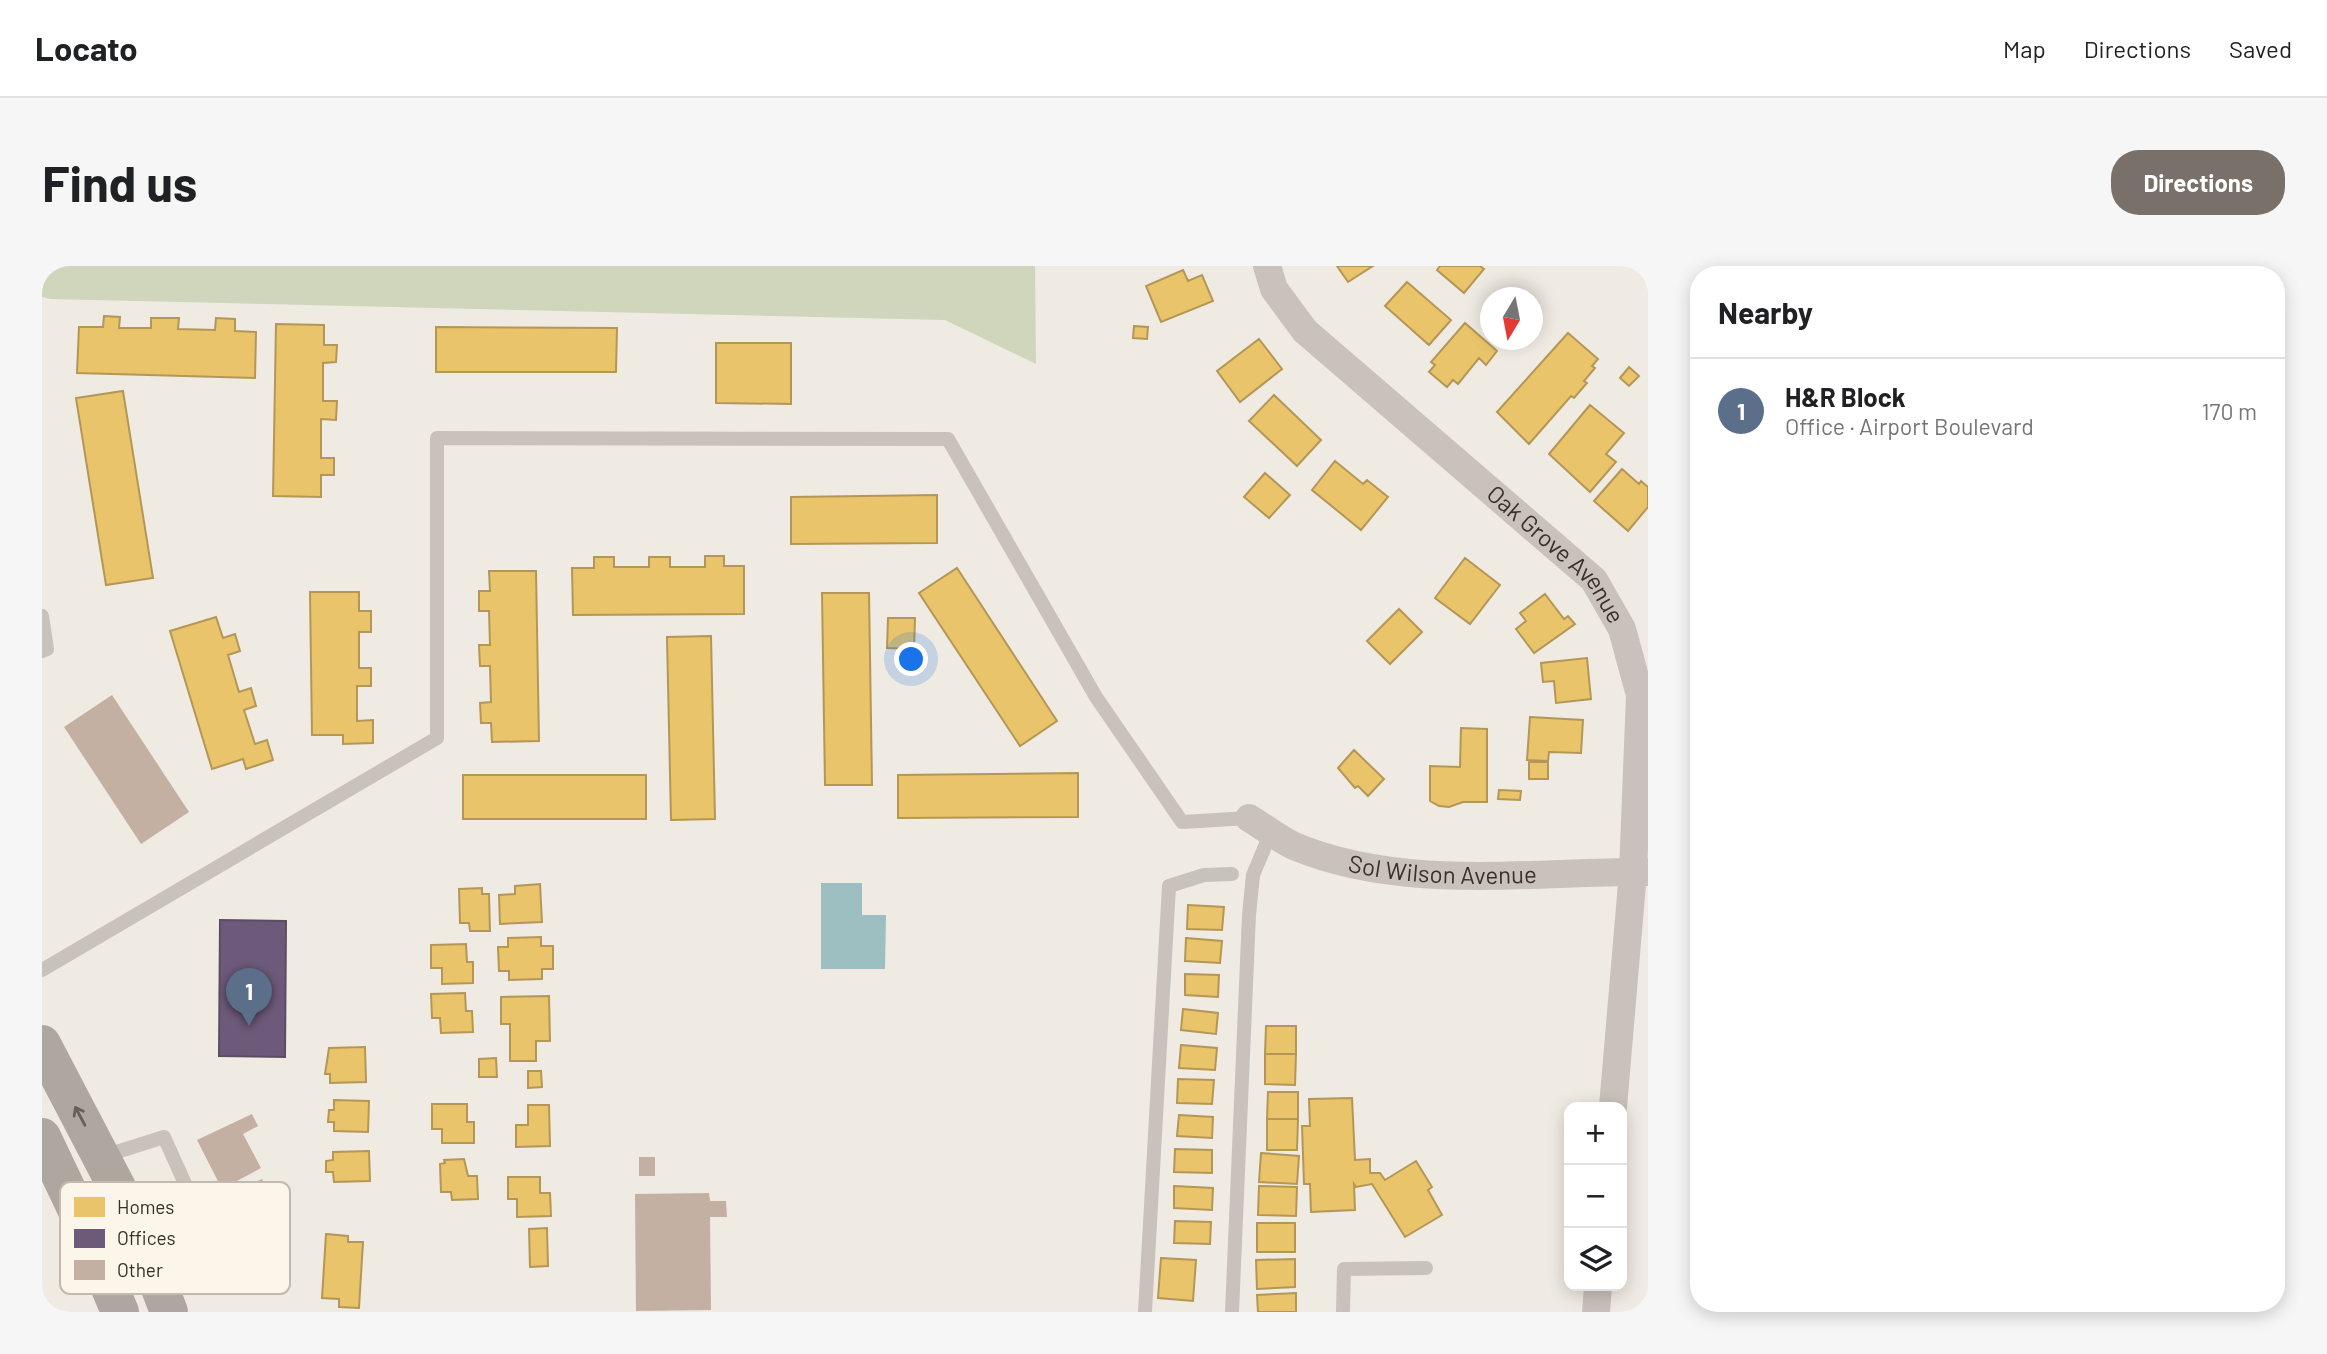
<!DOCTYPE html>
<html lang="en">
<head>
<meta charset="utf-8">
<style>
	:root { --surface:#fff; --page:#f6f6f6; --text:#202124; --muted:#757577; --line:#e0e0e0; --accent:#79706a }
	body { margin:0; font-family:Barlow,sans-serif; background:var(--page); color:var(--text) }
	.controls { position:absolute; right:21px; bottom:21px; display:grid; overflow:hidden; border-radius:14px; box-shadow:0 4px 18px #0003 }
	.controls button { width:63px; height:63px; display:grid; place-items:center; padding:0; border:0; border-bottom:2px solid var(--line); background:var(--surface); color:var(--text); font:35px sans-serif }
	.compass { position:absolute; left:1438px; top:21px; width:63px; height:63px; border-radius:50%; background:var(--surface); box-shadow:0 4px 18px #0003; rotate:190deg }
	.you { position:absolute; left:870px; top:394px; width:24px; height:24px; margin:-18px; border:5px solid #fff; border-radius:50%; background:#1a73e8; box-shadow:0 0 0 10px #1a73e833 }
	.badge { display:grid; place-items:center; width:46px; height:46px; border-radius:50%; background:var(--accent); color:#fff; font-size:23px; font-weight:700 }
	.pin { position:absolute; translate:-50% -58px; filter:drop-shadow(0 2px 4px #0008) }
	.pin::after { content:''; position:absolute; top:37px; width:24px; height:21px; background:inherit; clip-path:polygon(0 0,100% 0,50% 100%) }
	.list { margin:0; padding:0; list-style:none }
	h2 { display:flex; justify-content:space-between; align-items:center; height:91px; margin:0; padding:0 28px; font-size:30px }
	h2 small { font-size:23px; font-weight:400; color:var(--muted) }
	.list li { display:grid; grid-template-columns:46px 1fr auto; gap:21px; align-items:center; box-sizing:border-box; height:105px; padding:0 28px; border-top:2px solid var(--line) }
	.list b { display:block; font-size:26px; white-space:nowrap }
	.list p { margin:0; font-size:23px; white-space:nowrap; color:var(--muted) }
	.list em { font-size:23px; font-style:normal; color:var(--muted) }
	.icon { flex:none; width:38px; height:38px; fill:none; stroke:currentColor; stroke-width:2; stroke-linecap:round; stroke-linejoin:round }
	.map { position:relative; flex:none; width:1606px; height:1046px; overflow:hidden; border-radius:28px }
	header { display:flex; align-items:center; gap:42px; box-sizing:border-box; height:98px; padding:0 35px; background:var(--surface); border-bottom:2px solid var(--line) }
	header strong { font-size:33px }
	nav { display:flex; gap:38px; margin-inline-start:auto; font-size:24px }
	.intro { display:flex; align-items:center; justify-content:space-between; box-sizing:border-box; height:168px; padding:0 42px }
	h1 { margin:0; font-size:49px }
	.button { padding:18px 32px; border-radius:28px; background:var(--accent); color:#fff; font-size:24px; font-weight:700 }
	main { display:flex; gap:42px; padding:0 42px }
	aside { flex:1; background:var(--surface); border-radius:28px; box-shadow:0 4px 18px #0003 }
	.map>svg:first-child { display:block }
	.green { fill:#cfd6bc }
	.water { fill:#9dbfc2 }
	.homes { fill:#e9c46a; stroke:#b49756; stroke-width:2 }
	.offices { fill:#6d597a; stroke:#5e4c62; stroke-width:2 }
	.building { fill:#c4afa3 }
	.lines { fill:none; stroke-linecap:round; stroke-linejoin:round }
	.lane { stroke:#c9c2bb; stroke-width:14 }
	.street { stroke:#c9c2bb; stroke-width:28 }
	.primary { stroke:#aea7a0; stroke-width:38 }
	.oneway { stroke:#685f59 }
	.labels { text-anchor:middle; stroke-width:7; stroke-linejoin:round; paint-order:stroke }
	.street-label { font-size:24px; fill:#3a2f29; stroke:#fbf5ea }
	.key { fill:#fbf5ea; stroke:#c1bab0; stroke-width:2 }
	.key-label { font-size:19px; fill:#3a2f29 }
</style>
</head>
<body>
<header>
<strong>Locato</strong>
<nav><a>Map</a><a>Directions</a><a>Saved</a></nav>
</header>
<div class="intro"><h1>Find us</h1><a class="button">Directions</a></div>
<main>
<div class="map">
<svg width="1606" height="1046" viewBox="0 0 1606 1046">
	<rect width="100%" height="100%" fill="#efeae2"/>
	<path class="green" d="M0,0h993l1,98 -91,-44 -895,-21 -8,-2z"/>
	<path class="water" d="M779,617h41v32h24l-1,54h-64z"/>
	<path class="homes" d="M1295,0h36l-25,16z
		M1398,0h40l4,3 -20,24 -27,-23z
		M1141,4l5,11 14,-6 11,26 -52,21 -15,-36z
		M1365,16l44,38 -22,25 -44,-39z
		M62,50l16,1 -1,11h32v-10h28l-1,11 37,1 1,-12 19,1v12l21,1 -1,46 -178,-5 2,-46h24z
		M1423,57l32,28 -11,14 -7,-7 -21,26 -5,-4 -6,7 -18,-15 6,-7 -4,-3z
		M234,58l48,1v20h13l-1,17 -13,1v38h14l-1,19 -15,-1v39h13v17h-13v22l-48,-1z
		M1092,60l14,1 -1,12 -14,-1z
		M394,61l181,1 -1,44h-180z
		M1526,67l30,26 -6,7 3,2 -11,13 3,2 -13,15 -3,-2 -42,48 -32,-32z
		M1217,73l23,30 -42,33 -23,-31z
		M674,77h75v61l-75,-1z
		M1587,101l10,9 -10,10 -9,-8z
		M81,125l30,187 -47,7 -30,-187z
		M1232,129l47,45 -24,26 -48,-45z
		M1548,139l34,28 -18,21 10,8 -26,30 -41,-38z
		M1293,195l28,23 4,-4 21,17 -27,33 -49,-40z
		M1580,203l17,15 2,-3 7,6v20l-20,24 -34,-30z
		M1223,207l25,22 -21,23 -25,-21z
		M895,229v48l-146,1v-47z
		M663,290h19v10h20v48l-171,1 -1,-47h22v-11h20v10h35v-10h21v10h35z
		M1423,292l35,27 -30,39 -35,-26z
		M915,302l100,153 -37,25 -101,-153z
		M447,305h47l3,170 -47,1 -1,-19h-10l-1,-20 11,-1 -1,-36h-10l-1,-21h11l-1,-34h-10v-20h11z
		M268,326h49v19h12v21h-12v36h12v18h-14v35l16,-1v23l-30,1v-9h-31z
		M780,327h47l3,192h-47z
		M1503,328l19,25 4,-3 7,8 -41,29 -18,-24 10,-8 -6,-8z
		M1357,343l23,23 -32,32 -23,-23z
		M174,351l7,21 12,-4 5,17 -12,4 11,37 12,-4 5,18 -12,4 11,34 12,-4 6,20 -27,9 -3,-10 -31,10 -42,-138z
		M846,352h27l-1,31 -27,-1z
		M669,370l4,183 -44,1 -4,-183z
		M1545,392l4,41 -35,4 -2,-22 -11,1 -2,-19z
		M1488,451l53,3 -2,33 -32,-1 -1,9 -21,-1z
		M1419,462l26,1v73h-24l-14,5 -10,-1 -9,-5v-35l30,1z
		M1312,484l30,29 -16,17 -10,-10 -3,2 -17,-20z
		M1487,496h19v17h-19z
		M1036,507v44l-180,1v-43z
		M421,509h183v44h-183z
		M1457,524l22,1 -1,9 -22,-1z
		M498,618l2,38 -42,2 -1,-29 16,-1v-8z
		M440,622v6h7l1,37h-20l-1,-8h-9l-1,-34z
		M1146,639l36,2 -2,23 -35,-1z
		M499,671v9h12v23h-11v10l-33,1v-9h-10l-1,-24h10v-9z
		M1144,672l36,3 -2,22 -35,-2z
		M424,678l1,18h6v21l-31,1v-16h-11v-23z
		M1143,708l34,1 -1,22 -33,-2z
		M423,727l1,18h6l1,21 -32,1 -1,-15h-8l-1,-24z
		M507,730l1,45h-14v20h-26v-37h-9v-27z
		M1141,743l35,4 -2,21 -35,-4z
		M1224,760h30v28h-31z
		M1139,779l36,3 -2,22 -36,-2z
		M323,781l1,35 -36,1v-9h-5l4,-26z
		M1223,788h31l-1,31 -30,-1z
		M454,792l1,19h-18v-18z
		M486,805h13l1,16 -14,1z
		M1136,813l36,1 -2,24 -35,-1z
		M1226,826h30v27h-31z
		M1310,832l3,62 15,-1v14h10l5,7 31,-19 16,26 -4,3 14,25 -37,22 -33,-53 -16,3 -2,-3 1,26 -44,2 -1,-28h-6l-2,-58h8l-1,-27z
		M292,834l35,1 -1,31 -34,-1v-9h-6l1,-12h5z
		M390,838h35v18h7v21h-32v-14h-10z
		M486,839h21l1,41 -34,1v-22h12z
		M1137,849l34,2 -1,21 -35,-2z
		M1225,853h31l-1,31h-30z
		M1133,883l37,1v23l-38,-1z
		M327,885l1,30 -36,1 -1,-10h-7v-11l7,-1v-8z
		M1219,887l38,3 -2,28 -38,-2z
		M422,893l4,17h9l1,23 -26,1 -1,-8h-10l-1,-28 5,-1 -1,-3z
		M466,911h32v16h10l1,23 -34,1v-18h-9z
		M1132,920l39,2 -1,22 -38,-2z
		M1217,920l38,1 -1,29 -38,-1z
		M1133,955l36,1 -1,22 -36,-1z
		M1215,957h38v29h-38z
		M505,962l1,38 -18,1 -1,-38z
		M284,968l22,2v6h15l-4,66 -20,-1v-8l-17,-1z
		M1119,992l35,2 -3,41 -35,-3z
		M1253,993v28l-38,2 -1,-29z
		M1254,1027v19h-38l-1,-17z"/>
	<path class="offices" d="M178,654l66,1 -1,136 -66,-1z"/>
	<path class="building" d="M70,429l77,117 -48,32 -77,-117z
		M210,848l6,12 -15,8 18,34 -39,21 -25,-49z
		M597,891h16v19h-16z
		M220,913l6,13 -22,10 -7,-13z
		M667,927l1,8h16l1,16h-17l1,93 -75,1 -1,-117z"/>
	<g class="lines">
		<path class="lane" d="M0,350l5,33 -5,2
			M0,704l395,-232v-300l511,1 148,258 86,125 67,-4
			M62,890l60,-19 54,120 -60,24
			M1103,1046l24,-426 35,-11 28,-1
			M1190,1046l17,-397 4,-40 18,-43
			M1301,1046l1,-43 82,-1"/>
		<g class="street">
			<path id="s1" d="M1225,0l7,23 31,42 289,249 28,49 18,66 -7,177 -20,235"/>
			<path id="s2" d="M1207,552c15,9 30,21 45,28 110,46 238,25 354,26"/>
			<path d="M1554,1046l2,-26"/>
		</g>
		<path class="primary" d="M0,778l92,176 35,92
			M0,871l39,82 39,93"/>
	</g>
	<defs><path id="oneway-shaft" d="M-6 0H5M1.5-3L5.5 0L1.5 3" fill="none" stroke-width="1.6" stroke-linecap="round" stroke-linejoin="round" transform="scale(1.75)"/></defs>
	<use class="oneway" href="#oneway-shaft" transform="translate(38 850) rotate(-118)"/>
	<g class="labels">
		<g class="street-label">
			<text dy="8" stroke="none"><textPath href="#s1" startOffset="413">Oak Grove Avenue</textPath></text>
			<text dy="8" stroke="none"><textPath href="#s2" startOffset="205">Sol Wilson Avenue</textPath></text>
		</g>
	</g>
	<rect x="18" y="916" width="230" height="112" rx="10" class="key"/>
	<rect x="32" y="931" width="31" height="20" fill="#e9c46a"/>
	<rect x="32" y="963" width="31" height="19" fill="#6d597a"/>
	<rect x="32" y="994" width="31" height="20" fill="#c4afa3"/>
	<g class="key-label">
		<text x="75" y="948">Homes</text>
		<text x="75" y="979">Offices</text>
		<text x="75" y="1011">Other</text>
	</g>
</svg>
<div class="controls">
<button>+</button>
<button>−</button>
<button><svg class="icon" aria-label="layers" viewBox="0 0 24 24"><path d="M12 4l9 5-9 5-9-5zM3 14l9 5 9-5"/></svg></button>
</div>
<svg class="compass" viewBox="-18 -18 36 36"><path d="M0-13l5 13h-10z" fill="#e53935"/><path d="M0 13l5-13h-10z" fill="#757577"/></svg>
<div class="you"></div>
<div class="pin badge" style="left:207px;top:760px;background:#5c6f8a">1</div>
</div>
<aside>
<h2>Nearby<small></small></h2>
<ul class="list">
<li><span class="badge" style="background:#5c6f8a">1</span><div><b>H&amp;R Block</b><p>Office · Airport Boulevard</p></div><em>170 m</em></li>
</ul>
</aside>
</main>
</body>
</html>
